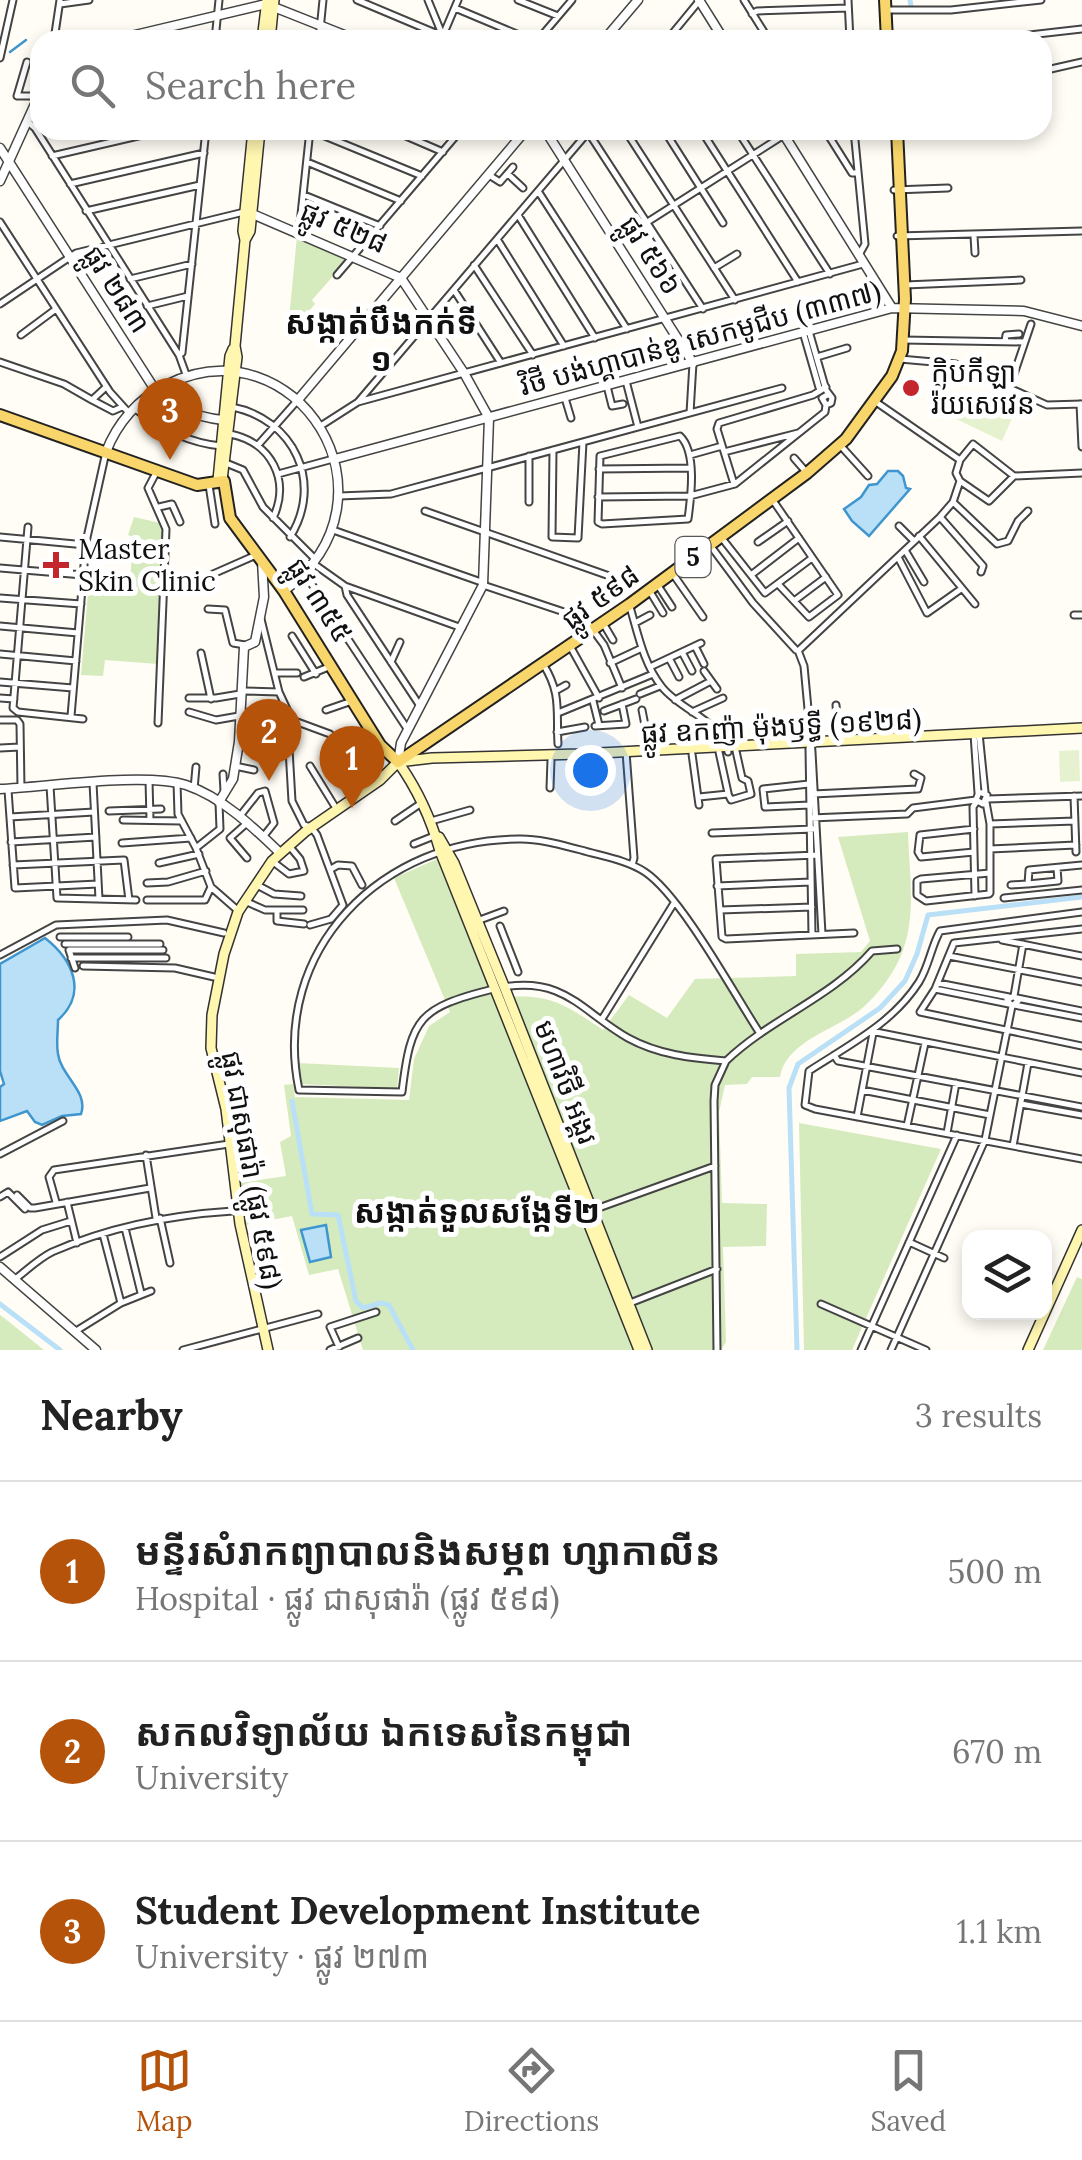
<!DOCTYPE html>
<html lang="en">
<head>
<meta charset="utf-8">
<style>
	:root { --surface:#fff; --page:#f2f2f2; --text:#222; --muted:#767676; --line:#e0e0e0; --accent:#b45309 }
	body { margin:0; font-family:Lora,"Noto Sans Khmer",serif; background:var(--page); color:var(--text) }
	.controls { position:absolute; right:30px; bottom:30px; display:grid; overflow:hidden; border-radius:20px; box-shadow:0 5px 15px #0003 }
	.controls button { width:90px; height:90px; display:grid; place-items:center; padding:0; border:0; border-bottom:2px solid var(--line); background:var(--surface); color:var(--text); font:50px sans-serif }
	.you { position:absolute; left:590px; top:770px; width:35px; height:35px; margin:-25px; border:8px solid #fff; border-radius:50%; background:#1a73e8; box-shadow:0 0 0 15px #1a73e833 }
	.badge { display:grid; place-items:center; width:65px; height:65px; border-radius:50%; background:var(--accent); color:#fff; font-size:32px; font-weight:700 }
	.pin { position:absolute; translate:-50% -82px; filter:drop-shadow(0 2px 5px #0008) }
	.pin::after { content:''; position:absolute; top:52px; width:35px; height:30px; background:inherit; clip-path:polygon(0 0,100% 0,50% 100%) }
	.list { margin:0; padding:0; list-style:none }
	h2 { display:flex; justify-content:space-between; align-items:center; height:130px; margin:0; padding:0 40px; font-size:42px }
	h2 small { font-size:32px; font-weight:400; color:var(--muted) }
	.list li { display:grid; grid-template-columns:65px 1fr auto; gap:30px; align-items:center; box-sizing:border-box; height:180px; padding:0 40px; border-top:2px solid var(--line) }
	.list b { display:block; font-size:38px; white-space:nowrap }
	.list p { margin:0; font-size:32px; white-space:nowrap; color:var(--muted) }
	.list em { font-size:32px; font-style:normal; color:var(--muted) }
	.icon { flex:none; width:55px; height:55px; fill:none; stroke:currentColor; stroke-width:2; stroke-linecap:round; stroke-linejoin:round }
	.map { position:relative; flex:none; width:1082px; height:1350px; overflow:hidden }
	.search { position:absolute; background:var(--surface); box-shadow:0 5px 15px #0003; left:30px; right:30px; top:30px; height:110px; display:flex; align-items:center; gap:25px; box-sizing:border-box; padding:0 35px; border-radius:30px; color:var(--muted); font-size:38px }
	.sheet { height:670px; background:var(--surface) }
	nav { display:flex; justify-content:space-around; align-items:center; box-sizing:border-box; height:140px; border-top:2px solid var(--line); background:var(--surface); font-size:28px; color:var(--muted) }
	nav a { display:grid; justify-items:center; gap:5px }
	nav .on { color:var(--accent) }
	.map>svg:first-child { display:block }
	.green { fill:#d5ebbd }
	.pitch { fill:#e6f2cf }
	.water { fill:#b9e0f7; stroke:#3f96cf; stroke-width:2.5 }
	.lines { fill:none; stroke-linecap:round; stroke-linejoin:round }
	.stream { stroke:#3f96cf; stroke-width:2.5 }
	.canal { stroke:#b9e0f7; stroke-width:5 }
	.minor-casing { stroke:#444; stroke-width:9 }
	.tertiary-casing { stroke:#444; stroke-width:11 }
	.secondary-casing { stroke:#333; stroke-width:12 }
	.primary-casing { stroke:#222; stroke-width:14 }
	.minor { stroke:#fff; stroke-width:5 }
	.tertiary { stroke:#fff; stroke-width:8 }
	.secondary { stroke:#fff6b0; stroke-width:9 }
	.primary { stroke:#f9d66b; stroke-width:10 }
	.poi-dot { fill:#c4262e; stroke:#fff; stroke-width:4 }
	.labels { text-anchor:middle; stroke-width:10; stroke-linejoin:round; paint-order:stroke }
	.shield { fill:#fff; stroke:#585858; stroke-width:2.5 }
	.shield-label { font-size:25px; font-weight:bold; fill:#111 }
	.street-label { font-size:28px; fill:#111; stroke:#fff }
	.poi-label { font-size:28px; fill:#111; stroke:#fff; text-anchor:start }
	.quarter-label { font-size:32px; font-weight:bold; fill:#111; stroke:#fff }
</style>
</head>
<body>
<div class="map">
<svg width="1082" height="1350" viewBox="0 0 1082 1350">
	<rect width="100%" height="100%" fill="#fffdf5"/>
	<path class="green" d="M297,236l52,22 -37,42 3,4 -23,27 -4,-2z
		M134,517l26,6 3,9 -5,132 -53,-4 -2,16 -22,-1 8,-94 41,3 3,-47 -5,-2z
		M908,832c1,38 8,80 -4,115 -7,23 -25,47 -44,63 -25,20 -74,31 -80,67h-28l-5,7 -22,1 -6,27 3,91 45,1 -1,42 -43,1 3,95 -5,8h-358l-25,-81 -29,6 -17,-59 -47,9 -6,-42 47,-7 -6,-34 11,-6 -7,-51 9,-1 2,13 114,3 5,-41 15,-33 21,-14 -56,-134 43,-19 56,139c54,-5 66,2 110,32l26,-35 38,23 28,-39 101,-3v-22l65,-2 9,-11 -32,-104z
		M297,1063l102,5 -2,21 -95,-5z
		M799,1123l142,26 -89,201h-48z
		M1077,1277l5,2v71h-39z
		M0,1315l3,2 41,33h-44z"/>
	<path class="pitch" d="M966,398l47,18 -11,25 -46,-22z
		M1079,750l1,31 -20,1 -1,-31z"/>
	<path class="water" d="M888,471h10l5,5 3,12 4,1 -41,47 -17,-15 -8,-12 17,-12 8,-12 8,-1z
		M45,938c28,22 43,55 13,82 0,11 -2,24 0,34 3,22 31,38 23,60l-19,2 -20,9 -7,-3 -8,-11 -27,10v-34l4,-3 -4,-13v-107z
		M326,1225l5,32 -21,5 -9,-32z"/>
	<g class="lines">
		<path class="stream" d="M10,52l16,-12"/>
		<path class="canal" d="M910,0l1,6
			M292,1101l20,113 26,1 18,86 7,7 18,-5 8,2 24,45
			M0,1304l60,46
			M797,1350l-8,-262 9,-24 82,-56 25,-27 12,-27 11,-39 154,-18"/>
		<defs>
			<path id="minor" d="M357,0l95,40
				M428,0l14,34
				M518,0l40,16
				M744,0l25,40
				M848,0l2,40
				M60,4l29,-4
				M455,8l76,32
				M891,10h60l90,-10
				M752,14l5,-3 91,-3
				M54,40l6,-40
				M215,40l4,-40
				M319,40l4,-40
				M441,40l17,-40
				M538,40l34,-40
				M667,40l33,-40
				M986,40l96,-11
				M0,58l13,-58
				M27,62l-10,34h20
				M1042,71l40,-9
				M28,122l7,6 144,227 8,22
				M392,130l51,22
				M625,130l110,170
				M664,130l59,93
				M701,130l97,152
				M737,130l93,144
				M825,130l27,43h4
				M854,130l11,114 -5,9
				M588,132l115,177
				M52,156l112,-26
				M307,162l94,39
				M508,174l15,14
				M489,175l11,7 13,-15
				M70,184l134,-31
				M894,190l54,-2
				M538,191l89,138
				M304,195l76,31
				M86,211l114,-26
				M518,215l77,123
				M0,222l110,170 19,21
				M299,233l11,-103 112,46
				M897,236l185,-5
				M974,236l1,17
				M497,239l67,107
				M616,242l168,-107
				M474,265l59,90
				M714,268l23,-14
				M337,275l124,-145
				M130,279l62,-15
				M905,285l116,-5
				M454,290l47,73
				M0,304l76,-51 168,-41
				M147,306l41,-10
				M809,331l17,59 6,8 -1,5 -5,2 -4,-7 7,-4
				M803,332l17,59
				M21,335l35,-26
				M903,340l122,2
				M1005,341l1,-6 13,-1
				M179,355l3,-2 24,-223
				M817,357l30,-9
				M900,359l56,5 91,41 35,-1
				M0,362l64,22 28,16 14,-13
				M626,381l12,46
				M607,386l5,20 11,-2
				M1010,386l21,-62
				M565,398l6,20
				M92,400l21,11 9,-4
				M358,402l505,-138
				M876,402l84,58
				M1080,404l2,43
				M232,407c62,12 92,76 58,130
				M134,408c24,19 55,35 87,38
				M690,413l3,-50
				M319,427l39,-25 232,-272
				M230,434c41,8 61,46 43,84
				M680,436c17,16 11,61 8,83l-86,5 -4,-2 2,-66z
				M258,445l38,-43
				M840,445l28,31
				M553,450l-1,87 26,1 5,-96
				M724,452l74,-19
				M690,455l32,-9
				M794,458l13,15
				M226,463l17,7 20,37 51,51
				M599,469l91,-1
				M157,471l-9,17 18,41 -8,194
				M278,474l55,-15
				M1014,476l-25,25 -29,-20 -4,-8 4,-13 13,-16 41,32 68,-3
				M734,484l-17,-55 2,-6 94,-28 13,-8
				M209,485l6,39
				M339,496l52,-2 391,-106
				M598,497l92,-1 45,-12 90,-72 1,-7
				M772,499l66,96 -29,22 -31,-33
				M529,502v-46
				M953,502l44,42 11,-3 10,-20 10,-10
				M159,507l13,-3 8,18
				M425,511l190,67
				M940,517l43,49 -2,6
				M899,526l15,15
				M28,527l-15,181 5,4 65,7
				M333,530l151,53
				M919,536l56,68
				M0,537l86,8
				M721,537l44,56 47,-35
				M758,542l30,-21
				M710,545l43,58 43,47
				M905,550l19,32
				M899,559l28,54 34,-24
				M314,564l31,22 117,42
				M0,568l83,7
				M213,574l43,-19
				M305,574l103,156
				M673,574l30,43
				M751,575l48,-37
				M657,584l15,23
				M483,585l102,34 19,26 18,43
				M345,586l2,9 73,111
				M649,590l14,23
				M0,598l81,6
				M794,601l32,-24
				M630,607c8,27 14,58 32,80 19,24 59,33 66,65
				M208,609l17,1 8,33 12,2
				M260,615l19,77 13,28 38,14
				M1074,615h8
				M603,623l10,17
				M635,623l15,-8
				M0,626l78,7
				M292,636l24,38
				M570,646l29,52
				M695,646l9,18
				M799,650l141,-133 13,-15 7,-21
				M682,652l10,19
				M201,653l10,46
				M799,653l5,13 8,86 10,182
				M0,654l76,7
				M669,658l10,19
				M391,662l9,-20
				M610,663l32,-15
				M543,664c19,30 13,47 15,80
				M650,667l51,-24
				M704,671l13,18
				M275,673h22
				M304,677l27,-11
				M0,682l73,6
				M557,690l9,-5
				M243,691l36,1
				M640,694l20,-8
				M0,698l14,1
				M189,698h27l24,-4
				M675,700l36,-19
				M593,701l6,24
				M836,705l3,36
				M326,710l26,-9
				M642,710l9,46
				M604,711l32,-12
				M189,712l27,8 23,-4
				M692,712l31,-14
				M558,713l95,-39
				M241,714l43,-10
				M71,716l15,-174 20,-90
				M0,720h17l3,4 1,64
				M595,726l31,-2 -4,-20
				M557,732l28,-5
				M979,733l6,59
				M974,734l4,59
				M240,742l22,2
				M0,748l20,-1
				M809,748l3,187
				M289,749l3,52 12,24 7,2 6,8 26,70 -12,14 -21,6
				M626,752l8,106 -2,7
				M719,752l9,41
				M692,754l7,51
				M374,762l6,12
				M235,766l19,4
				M310,766l24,39
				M223,774l1,17
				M149,780l1,40
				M93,783l6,116
				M177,783l1,31 18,34 15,39 24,21
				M809,784l-46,5 2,18 45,-2
				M50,786l7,112 79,2
				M550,788l1,-28
				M194,789l2,-22
				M8,790l7,98 83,-4
				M813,794l105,-5 3,-11 -7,-4
				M1074,796l2,56
				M699,797l29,-3 3,6 20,-6 -3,-13 -6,-3 -6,-27
				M988,799l94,-3
				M986,802l4,22v69l-1,1 -63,7 -9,-6v-14l4,-2 69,-6
				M109,811l52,-2
				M240,816l18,-23 7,-2 9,32 -11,14
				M10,817l84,-5
				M811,818l96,-4 6,-6 63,-8 7,4 4,-9 -8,-3 -3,8
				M123,820l58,1
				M395,821l25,-17
				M431,821l39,-11
				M990,824l85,-3
				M974,829l-54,6 -2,17 3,5 53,-5
				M712,833l101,-4
				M11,842l85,-5
				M122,843l69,-5
				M414,844l20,-8
				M196,848l24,-19 -1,-26
				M990,849l86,-4
				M817,855l-101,4 6,78 4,2 128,-6
				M247,858l-17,-20 17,-15
				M272,861l17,13 15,-3 -4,-12 -10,-12
				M159,863l40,-9
				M13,865l111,-5 5,40
				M1057,868l1,13 -30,3 1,-14 53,-5
				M331,869l7,-4 14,1 10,19
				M147,883l21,-1 38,-11
				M257,885l17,9 27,2
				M1011,885l16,-1
				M717,886l94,-4
				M975,896l-2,-89 4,-6
				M1004,898l78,-8
				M147,900h58l6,-13
				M247,902l18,8h38
				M277,910v11l27,3
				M720,910l92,-3
				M1082,912l-142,19c-9,16 -11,35 -21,51 -26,41 -70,63 -110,89l-4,34 10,4 267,50
				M477,921l27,-10
				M500,926l18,46
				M1082,929l-128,14 -19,46 -15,23 162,34
				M60,937h68
				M1002,940l80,16
				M65,944h95
				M0,955l56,-30 111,-5 57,13
				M949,956l133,26
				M71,958h95
				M83,966l92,2 39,9
				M75,968l-6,-18h94
				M938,983l71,14
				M503,987c62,-10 78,24 125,51 31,17 63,20 98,23 45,-43 105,-63 146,-110l25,-2
				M493,989c-74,19 -82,28 -91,103l-103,-2c-29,-141 84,-252 222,-251 20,0 40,6 60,11 20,6 46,10 64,22 36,24 88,120 114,160
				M935,989l74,15
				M1014,996l9,-52
				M1017,998l65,13
				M1014,1005l68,13
				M602,1019l72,-116
				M871,1031l211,42
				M834,1055l4,6 244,46
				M862,1090l128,25
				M1021,1104l61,11
				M857,1117l16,-84
				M907,1126l18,-83
				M947,1133l9,-50
				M1013,1146l15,-83
				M0,1154l63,-33
				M146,1155l10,63
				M17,1195l13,13h5l115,-20
				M0,1197l8,-5 17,17
				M56,1202l-7,-25 5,-7 175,-26
				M67,1202l10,41
				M593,1210l122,-44
				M160,1218l10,45
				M125,1228l16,65
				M103,1234l18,69
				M909,1242l35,16
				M0,1257l42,-27 29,-9
				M14,1280c12,-9 24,-21 38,-28 57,-25 118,-37 181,-41
				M630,1303l87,-34
				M821,1304l105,46
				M76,1331l45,-28 30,-12
				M339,1347l-9,-20 46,-15
				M183,1350l135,-36
				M330,1350l28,-12
				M717,1350l-3,-249 1,-16 11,-24
				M861,1350l96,-215
				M891,1350l94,-210 27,-134 6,-5 -4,-5 -7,4 5,6"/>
			<path id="tertiary" d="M699,0l25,40
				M114,40l152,-36 91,36
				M604,40l34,-40
				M545,130l148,233
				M781,130l111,178
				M0,148l152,237c19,22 42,32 71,35
				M0,181l40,-88
				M250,213l151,65 63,95 25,45 -6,167 -82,158 -3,19
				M297,401l229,-271
				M106,452c11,-29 32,-53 60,-67 130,-65 243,113 118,206
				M335,459l557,-151 132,3 58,15
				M0,789c47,-2 144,-17 186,-4 36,12 67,42 94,68
				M219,802l14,-23 6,-37 5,-95 11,-5 9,-45 -2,-36
				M0,1267l96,83"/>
			<path id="secondary" d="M262,40l5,-40
				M270,40l4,-40
				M245,240l5,-9 10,-101
				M218,480l12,-124 3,-7
				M222,480l15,-123 -2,-11 10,-106 -2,-9 10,-101
				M398,762l34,-4 148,-4 502,-26
				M398,762c20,28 33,57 42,89l199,499
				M439,837l15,26 50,123 143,364
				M268,1350l-28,-126 -14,-115 -15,-61 1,-33 12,-61 14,-42 34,-51 34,-30 74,-51 18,-18
				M1028,1350l54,-120"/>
			<path id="primary" d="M885,0l2,40
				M0,415l197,70 27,-4 6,37 54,73 96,154 18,17 232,-158 177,-131 39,-34 46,-63 10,-25 3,-52 -8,-169"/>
		</defs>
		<use href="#minor" class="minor-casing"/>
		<use href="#tertiary" class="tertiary-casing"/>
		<use href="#secondary" class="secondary-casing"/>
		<use href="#primary" class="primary-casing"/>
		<use href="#minor" class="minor"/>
		<use href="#tertiary" class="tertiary"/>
		<use href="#secondary" class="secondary"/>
		<use href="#primary" class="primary"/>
	</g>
	<g class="poi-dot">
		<circle cx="911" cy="388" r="10"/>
		<path d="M51 550h10v10h10v10h-10v10h-10v-10h-10v-10h10z"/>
	</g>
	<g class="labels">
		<rect class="shield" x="675.5" y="537" width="35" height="40" rx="8"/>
		<g class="shield-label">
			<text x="693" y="566">5</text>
		</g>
		<g class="street-label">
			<text transform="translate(344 227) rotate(23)" y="10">ផ្លូវ ៥២៨</text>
			<text transform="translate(651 255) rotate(57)" y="10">ផ្លូវ ៥៦៦</text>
			<text transform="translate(117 289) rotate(57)" y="10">ផ្លូវ ២៨៣</text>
			<text transform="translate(700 338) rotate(-15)" y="10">វិថី បង់ហ្គាបាន់ឌូ សេកមូជីប (៣៣៧)</text>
			<text transform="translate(600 597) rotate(-36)" y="10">ផ្លូវ ៥៩៨</text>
			<text transform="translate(320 600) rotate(57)" y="10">ផ្លូវ ៣៥៥</text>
			<text transform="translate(781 726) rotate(-3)" y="10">ផ្លូវ ឧកញ៉ា ម៉ុងឫទ្ធី (១៩២៨)</text>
			<text transform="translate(566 1082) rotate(69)" y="10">មហាវិថី អង្គរ</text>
			<text transform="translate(252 1170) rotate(80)" y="10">ផ្លូវ ជាសុផារ៉ា (ផ្លូវ ៥៩៨)</text>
		</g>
		<g class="poi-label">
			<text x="931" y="382">ក្លិបកីឡា<tspan x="931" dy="32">រ៉យសេវេន</tspan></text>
			<text x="78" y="559">Master<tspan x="78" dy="32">Skin Clinic</tspan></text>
		</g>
		<g class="quarter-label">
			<text x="381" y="334">សង្កាត់បឹងកក់ទី<tspan x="381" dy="37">១</tspan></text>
			<text x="477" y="1223">សង្កាត់ទួលសង្កែទី២</text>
		</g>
	</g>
</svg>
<div class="controls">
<button><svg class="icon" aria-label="layers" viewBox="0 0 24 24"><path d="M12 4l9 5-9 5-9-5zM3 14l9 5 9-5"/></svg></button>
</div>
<div class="you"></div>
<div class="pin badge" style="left:352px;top:808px">1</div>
<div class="pin badge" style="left:269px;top:781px">2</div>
<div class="pin badge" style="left:170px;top:460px">3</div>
<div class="search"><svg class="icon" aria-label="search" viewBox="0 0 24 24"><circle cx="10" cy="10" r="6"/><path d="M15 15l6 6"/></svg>Search here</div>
</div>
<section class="sheet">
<h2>Nearby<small>3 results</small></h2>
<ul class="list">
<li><span class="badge">1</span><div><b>មន្ទីរសំរាកព្យាបាលនិងសម្ភព ហ្សាកាលីន</b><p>Hospital · ផ្លូវ ជាសុផារ៉ា (ផ្លូវ ៥៩៨)</p></div><em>500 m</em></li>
<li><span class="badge">2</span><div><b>សកលវិទ្យាល័យ ឯកទេសនៃកម្ពុជា</b><p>University</p></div><em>670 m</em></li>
<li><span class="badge">3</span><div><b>Student Development Institute</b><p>University · ផ្លូវ ២៧៣</p></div><em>1.1 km</em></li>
</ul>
</section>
<nav>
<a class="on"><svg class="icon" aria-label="map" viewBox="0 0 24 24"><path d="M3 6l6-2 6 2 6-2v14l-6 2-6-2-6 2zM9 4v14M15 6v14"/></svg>Map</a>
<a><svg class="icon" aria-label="directions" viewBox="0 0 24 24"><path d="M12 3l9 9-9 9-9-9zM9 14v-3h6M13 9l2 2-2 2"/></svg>Directions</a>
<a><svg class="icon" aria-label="saved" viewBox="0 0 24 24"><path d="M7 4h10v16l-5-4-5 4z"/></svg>Saved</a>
</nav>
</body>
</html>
